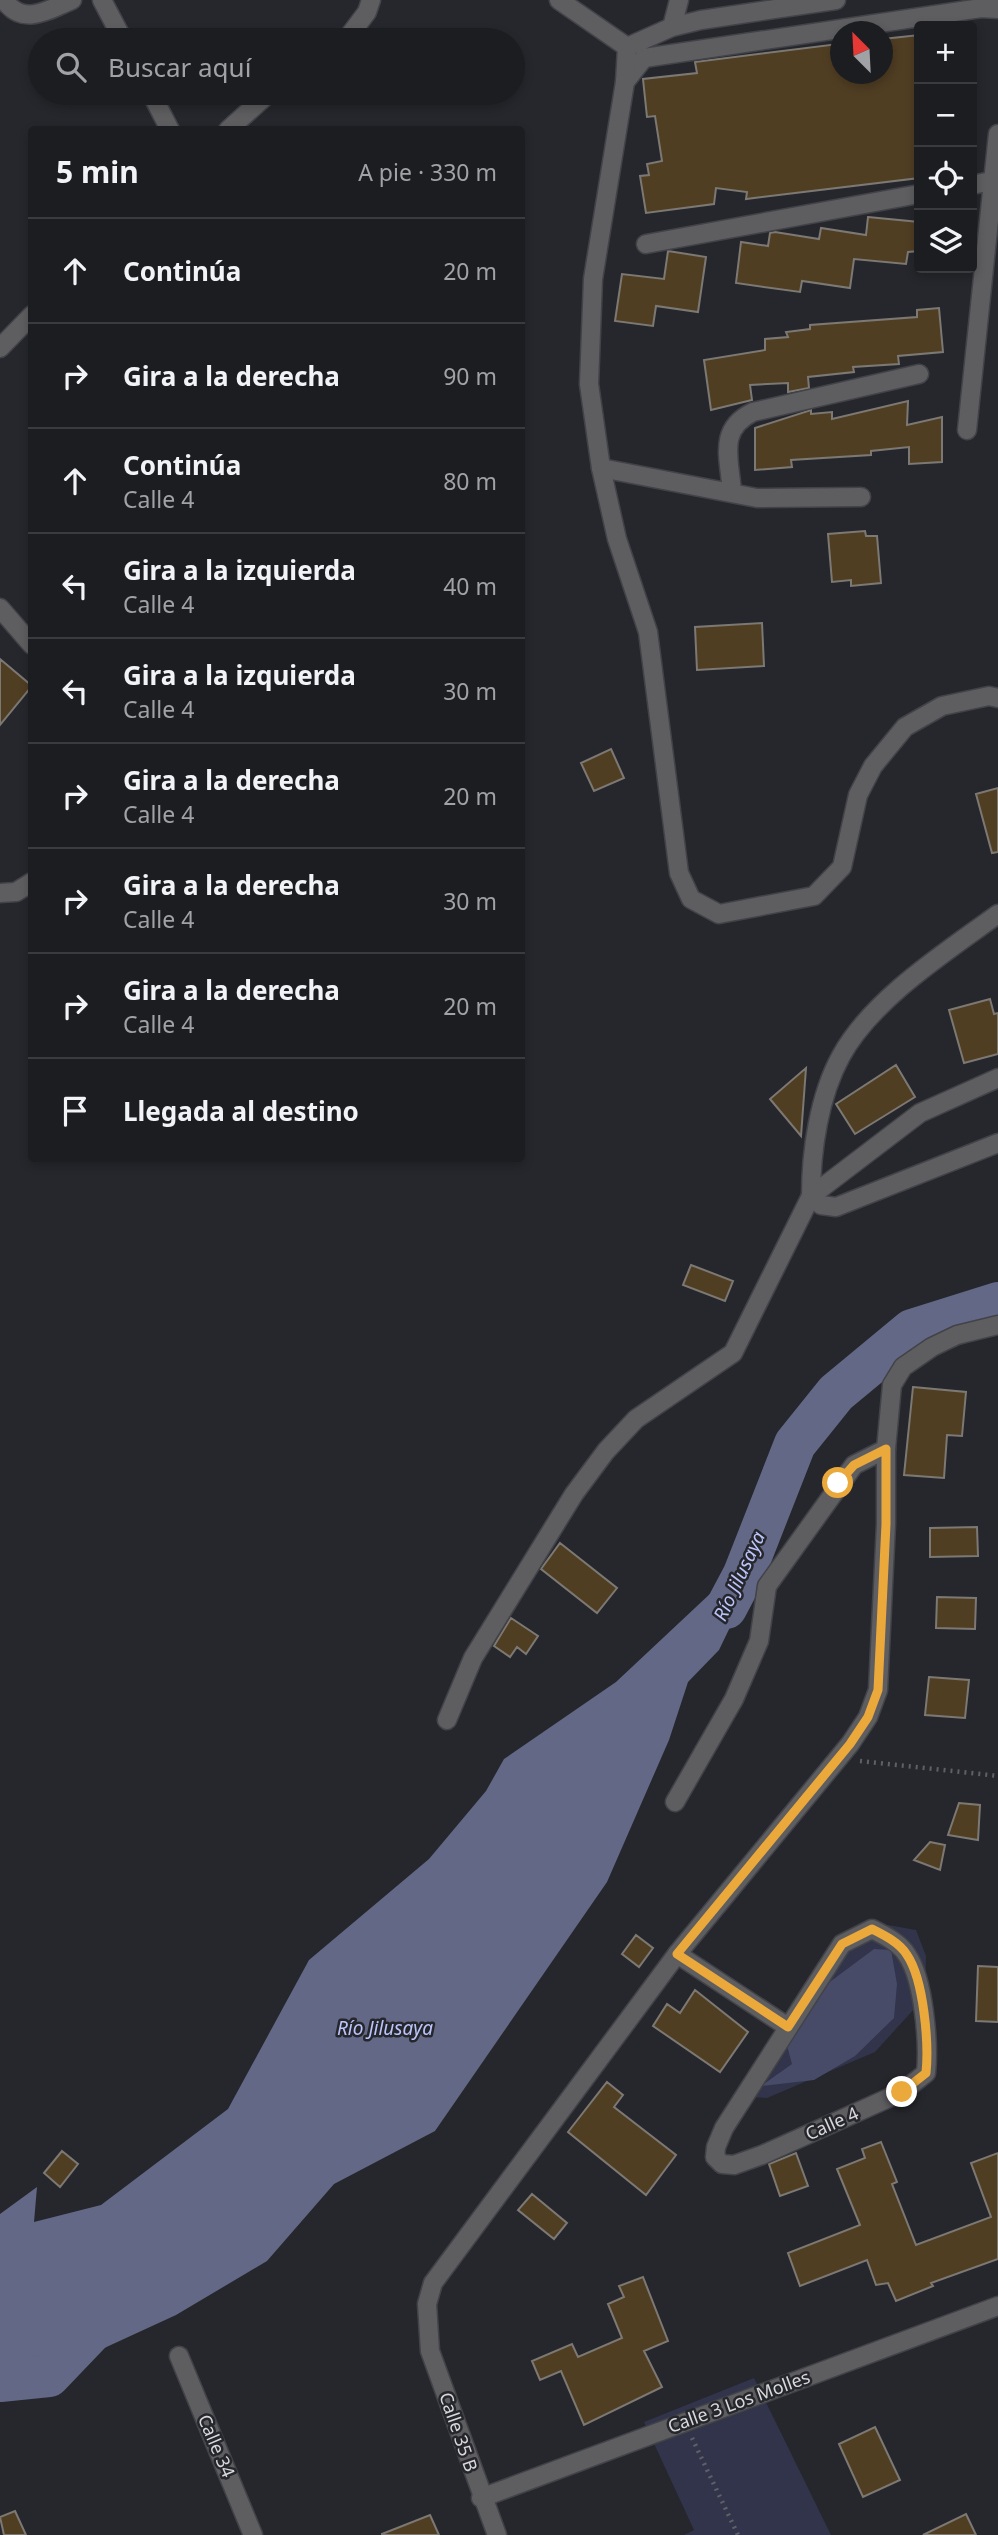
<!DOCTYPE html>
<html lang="es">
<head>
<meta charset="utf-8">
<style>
	:root { --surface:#1c1d21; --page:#25262a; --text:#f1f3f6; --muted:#a0a2a5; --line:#3a3b3f }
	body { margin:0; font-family:"Noto Sans",sans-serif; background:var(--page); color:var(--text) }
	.controls { position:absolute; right:21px; top:21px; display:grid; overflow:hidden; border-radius:7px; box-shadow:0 4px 10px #0003 }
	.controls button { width:63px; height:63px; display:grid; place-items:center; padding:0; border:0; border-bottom:2px solid var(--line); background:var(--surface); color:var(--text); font:35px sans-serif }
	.compass { position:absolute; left:830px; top:21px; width:63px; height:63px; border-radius:50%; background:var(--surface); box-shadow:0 4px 10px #0003; rotate:336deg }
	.stop { position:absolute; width:21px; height:21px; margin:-16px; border:5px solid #eca93b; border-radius:50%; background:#fff }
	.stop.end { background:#eca93b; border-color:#fff; box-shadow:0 2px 7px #0008 }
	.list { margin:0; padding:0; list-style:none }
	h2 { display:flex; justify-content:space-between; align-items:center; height:91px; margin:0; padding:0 28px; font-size:30px }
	h2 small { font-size:23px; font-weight:400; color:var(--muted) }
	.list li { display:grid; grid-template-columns:46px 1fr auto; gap:21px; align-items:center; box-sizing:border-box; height:105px; padding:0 28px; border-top:2px solid var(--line) }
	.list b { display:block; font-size:26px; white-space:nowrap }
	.list p { margin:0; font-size:23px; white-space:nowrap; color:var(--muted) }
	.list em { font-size:23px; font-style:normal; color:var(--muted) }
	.icon { flex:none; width:38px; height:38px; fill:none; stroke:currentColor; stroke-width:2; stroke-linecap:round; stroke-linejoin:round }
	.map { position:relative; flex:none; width:998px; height:2535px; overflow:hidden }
	.search { position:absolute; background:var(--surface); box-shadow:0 4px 10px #0003; left:28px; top:28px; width:497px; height:77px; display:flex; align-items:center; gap:18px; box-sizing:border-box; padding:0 24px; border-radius:38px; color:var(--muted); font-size:26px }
	.panel { position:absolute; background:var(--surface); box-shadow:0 4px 10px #0003; left:28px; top:126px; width:497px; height:1036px; border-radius:7px }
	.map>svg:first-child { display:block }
	.green { fill:#31344a }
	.forest { fill:#474b68 }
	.water { fill:#646887 }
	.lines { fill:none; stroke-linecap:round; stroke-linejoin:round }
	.river { stroke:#646887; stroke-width:42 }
	.building { fill:#503e23; stroke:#7c7873; stroke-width:2 }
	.minor-casing { stroke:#424348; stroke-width:21 }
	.tertiary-casing { stroke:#424348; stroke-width:21 }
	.path { stroke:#5f6065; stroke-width:4.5; stroke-dasharray:2 5; stroke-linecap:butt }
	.minor { stroke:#5e5e61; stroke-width:18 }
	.tertiary { stroke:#5e5e61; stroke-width:18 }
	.route { stroke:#eca93b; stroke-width:9 }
	.labels { text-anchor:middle; stroke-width:5; stroke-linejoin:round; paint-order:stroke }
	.street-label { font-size:18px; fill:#d8d8dc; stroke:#26272c }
	.water-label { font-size:19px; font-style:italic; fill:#bbc4fb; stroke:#26272c }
</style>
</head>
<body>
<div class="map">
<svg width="998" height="2535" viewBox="0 0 998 2535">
	<rect width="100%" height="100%" fill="#26272c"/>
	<path class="green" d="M888,1925l28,5 10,26 -1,41 -50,55 -108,46 -17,-1 74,-125 44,-43z
		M754,2378l77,157h-147l10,-5 -50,-108z"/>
	<path class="forest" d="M874,1949l17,1 6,34 -3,34 -39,38 -41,24 -53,6 31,-22 -6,-22 33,-52z"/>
	<path class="water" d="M776,1532l-57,118 -31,32 -19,58 -62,142 -172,249 -101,53 -67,77 -91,54 -176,81v-182l37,-27 -3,35 67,-17 127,-96 81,-149 120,-101 57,-68 18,-32 112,-77z"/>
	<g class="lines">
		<path class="river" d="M726,1608l18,-34 51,-130 41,-51 76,-63 86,-27
			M0,2381l49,-5 44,-46"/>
	</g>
	<path class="building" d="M919,35v143l-173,21 1,-7 -31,-4 -2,16 -68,9 -6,-37 9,-1 -2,-11 15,-3 -7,-45 -8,1 -4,-38 54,-6 -2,-11 143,-18 3,30h42v-35z
		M868,217l51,5v29l-11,1 -2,12 -52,-5 -4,29 -48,-7 -2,11 -64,-9 5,-41 27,4 2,-13 5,-1 44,7 2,-11 45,7z
		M668,251l38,6 -8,55 -42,-6 -3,20 -38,-5 7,-47 42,5z
		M939,308l4,44 -45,4 1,8 -46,3 1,5 -46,5 1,11 -21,4v-9l-38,2 2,15 -41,10 -7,-50 61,-10v-11l23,-2 -2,-5 24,-3v-4l107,-8v-7z
		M908,401l-1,24 35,-8v45l-33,2v-17l-38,4v4l-80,5 1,7 -37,3v-42l56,-18v4l21,-2v7z
		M865,531l1,5h11l4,47 -30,3v-6l-19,2 -4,-48z
		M762,623l2,43 -67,4 -2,-43z
		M0,659l32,27 -32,39z
		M611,749l13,29 -30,13 -13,-28z
		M998,788v64l-6,1 -16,-59z
		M990,999l4,15 4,-1v41l-34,9 -15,-53z
		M896,1065l19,32 -60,37 -19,-30z
		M806,1068l-5,68 -31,-37z
		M691,1265l42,16 -8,20 -42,-16z
		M913,1387l53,5 -4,44 -15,-1 -3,43 -40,-3z
		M977,1527l1,29 -48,1v-29z
		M560,1543l57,45 -20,25 -56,-44z
		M937,1597l39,1 -1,31 -39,-1z
		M511,1618l27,18 -12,18 -9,-7 -7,10 -16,-11z
		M929,1677l40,3 -4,38 -40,-3z
		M959,1803l21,2 -2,35 -30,-5z
		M930,1842l15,3 -5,25 -26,-10z
		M636,1935l17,13 -14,19 -17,-13z
		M978,1966l20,1v55l-22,-1z
		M695,1990l53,42 -28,40 -67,-46 14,-22 13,9z
		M607,2082l16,13 -9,12 62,48 -30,40 -78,-63z
		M881,2142l16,40 -5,2 24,61 75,-28 -20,-54 27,-10v106l-67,24 2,3 -37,15 -8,-18 -12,2 -9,-25 -67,26 -12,-33 72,-28 -23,-56 28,-11 -3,-9z
		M62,2151l16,13 -18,23 -16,-14z
		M796,2153l12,33 -28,10 -11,-32z
		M532,2194l35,29 -13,16 -36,-29z
		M643,2277l25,64 -24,10 18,36 -78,38 -23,-54 -21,9 -8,-19 40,-17 6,13 44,-19 -14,-34 16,-7 -5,-11z
		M875,2427l25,53 -37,17 -24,-53z
		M15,2511l11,24h-22l-4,-18z
		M966,2514l10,21h-53z
		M430,2515l9,20h-57v-1z"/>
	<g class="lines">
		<defs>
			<path id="minor" d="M4,0c19,27 44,10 68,0
				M672,27l7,-27
				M627,47l45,-20 29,-7 135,-20
				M625,82l19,-24 337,-50 17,1
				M972,185l19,-4
				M646,244l273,-50
				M0,348l32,-33
				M967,430l31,-296
				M601,468l156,30 104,-1
				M732,491c-3,-34 -14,-62 21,-79l166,-38
				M0,608l32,37
				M0,893l16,-1 16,-10
				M447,1720l26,-62 101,-164 32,-43 30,-32 97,-66 78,-157 109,-83 78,-35
				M675,1802l59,-103 25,-58 8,-55 87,-121 32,-16
				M872,1929c12,6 28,14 35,26 17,25 22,89 19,118l-24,19 -140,63 -28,10 -12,-1 -7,-7 1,-10 8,-19 118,-184z
				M677,1954l111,73
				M179,2356l74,179
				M481,2498l517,-192"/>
			<path id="tertiary" d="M102,0l21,40
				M559,0l68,47 -2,35 -32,197 -4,105 12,84 16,71 31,93 31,241 12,26 28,15 95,-18 28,-29 16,-72 15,-29 32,-39 37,-21 47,-10 9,2
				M346,40l21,-28 4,-12
				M151,93l19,37
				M228,130l41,-37
				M998,914c-52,38 -126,85 -157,142 -22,40 -30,95 -30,140l10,9 15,2 162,-64
				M497,2535l-67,-184 -3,-47 6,-21 244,-329 173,-210 18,-27 10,-27 8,-166v-75l6,-64 11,-18 29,-20 25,-12 41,-10"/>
		</defs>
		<use href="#minor" class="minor-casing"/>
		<use href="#tertiary" class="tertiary-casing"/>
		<path class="path" d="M860,1761l138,15
			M692,2438l46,97"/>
		<use href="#minor" class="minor"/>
		<use href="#tertiary" class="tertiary"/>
	</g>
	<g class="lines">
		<path class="route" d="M838,1483l16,-18 32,-16v75l-8,166 -10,27 -18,27 -173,210 111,73 54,-83 30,-15c12,6 28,14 35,26 17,25 22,89 19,118l-24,19"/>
	</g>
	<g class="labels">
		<g class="street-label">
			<text transform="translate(832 2124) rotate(-24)" y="6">Calle 4</text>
			<text transform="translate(739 2402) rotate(-20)" y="6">Calle 3 Los Molles</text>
			<text transform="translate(458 2432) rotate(71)" y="6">Calle 35 B</text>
			<text transform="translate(216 2446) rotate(67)" y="6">Calle 34</text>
		</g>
		<g class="water-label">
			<text transform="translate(739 1576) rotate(-65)" y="7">Río Jilusaya</text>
			<text x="385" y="2035">Río Jilusaya</text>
		</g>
	</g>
</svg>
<div class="controls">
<button>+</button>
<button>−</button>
<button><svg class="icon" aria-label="locate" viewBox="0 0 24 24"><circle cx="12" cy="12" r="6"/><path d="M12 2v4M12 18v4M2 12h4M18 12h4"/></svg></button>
<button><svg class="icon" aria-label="layers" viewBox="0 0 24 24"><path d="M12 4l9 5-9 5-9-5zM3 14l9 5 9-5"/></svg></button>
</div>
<svg class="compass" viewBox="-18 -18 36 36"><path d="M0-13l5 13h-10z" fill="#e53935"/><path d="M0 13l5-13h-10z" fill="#a0a2a5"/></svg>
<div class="stop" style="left:838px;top:1483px"></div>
<div class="stop end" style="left:902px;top:2092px"></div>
<div class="search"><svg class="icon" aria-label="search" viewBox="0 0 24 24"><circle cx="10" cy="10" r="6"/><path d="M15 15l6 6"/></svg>Buscar aquí</div>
<section class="panel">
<h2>5 min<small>A pie · 330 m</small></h2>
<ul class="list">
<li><svg class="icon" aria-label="ahead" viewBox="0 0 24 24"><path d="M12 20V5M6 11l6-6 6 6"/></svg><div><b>Continúa</b></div><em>20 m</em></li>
<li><svg class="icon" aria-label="right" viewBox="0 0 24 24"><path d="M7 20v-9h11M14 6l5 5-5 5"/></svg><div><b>Gira a la derecha</b></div><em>90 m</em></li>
<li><svg class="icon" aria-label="ahead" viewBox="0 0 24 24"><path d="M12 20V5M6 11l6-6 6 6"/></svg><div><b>Continúa</b><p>Calle 4</p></div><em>80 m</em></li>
<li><svg class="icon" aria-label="left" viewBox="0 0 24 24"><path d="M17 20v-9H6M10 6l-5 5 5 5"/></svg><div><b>Gira a la izquierda</b><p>Calle 4</p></div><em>40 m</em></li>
<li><svg class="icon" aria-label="left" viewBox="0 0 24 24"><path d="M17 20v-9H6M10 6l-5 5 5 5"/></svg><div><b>Gira a la izquierda</b><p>Calle 4</p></div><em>30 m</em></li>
<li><svg class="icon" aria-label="right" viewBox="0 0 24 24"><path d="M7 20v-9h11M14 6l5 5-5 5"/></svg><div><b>Gira a la derecha</b><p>Calle 4</p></div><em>20 m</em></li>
<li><svg class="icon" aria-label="right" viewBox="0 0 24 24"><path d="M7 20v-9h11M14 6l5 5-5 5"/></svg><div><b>Gira a la derecha</b><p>Calle 4</p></div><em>30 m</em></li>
<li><svg class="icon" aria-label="right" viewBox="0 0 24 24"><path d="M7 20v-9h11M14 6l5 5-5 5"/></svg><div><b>Gira a la derecha</b><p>Calle 4</p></div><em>20 m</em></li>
<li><svg class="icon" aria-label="arrive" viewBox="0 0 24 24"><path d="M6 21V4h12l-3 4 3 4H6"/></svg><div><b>Llegada al destino</b></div></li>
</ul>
</section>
</div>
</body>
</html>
